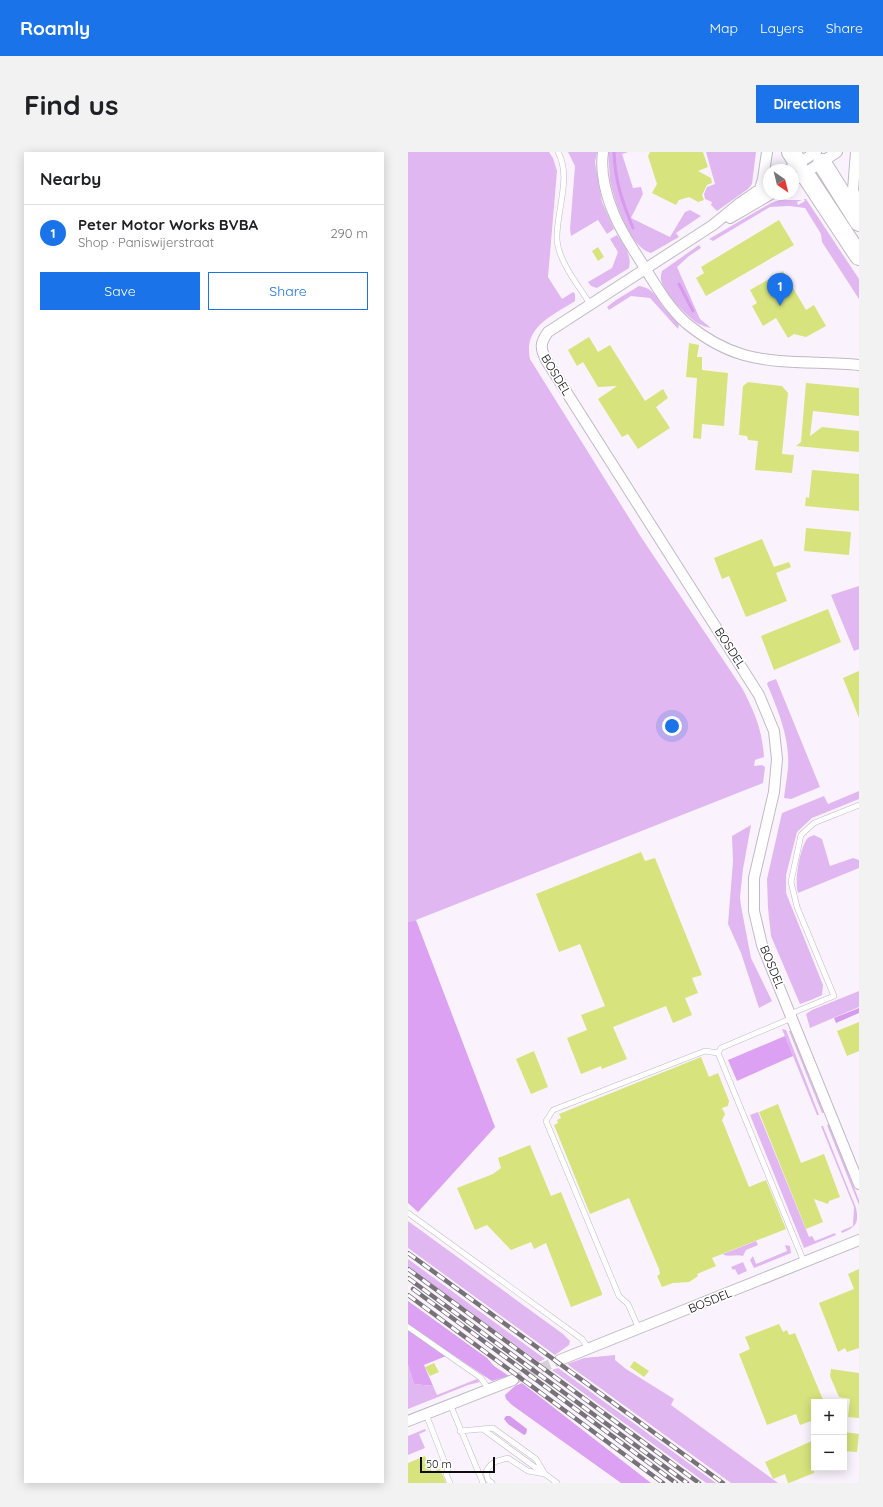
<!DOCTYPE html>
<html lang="en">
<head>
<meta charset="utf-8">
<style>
	:root { --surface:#fff; --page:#f2f2f2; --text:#202124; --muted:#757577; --line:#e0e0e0; --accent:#1a73e8 }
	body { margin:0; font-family:Quicksand,sans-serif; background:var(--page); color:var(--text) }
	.controls { position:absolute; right:12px; bottom:12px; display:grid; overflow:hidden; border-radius:0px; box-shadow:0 2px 10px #0003 }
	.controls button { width:36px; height:36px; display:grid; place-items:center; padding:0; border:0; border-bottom:1px solid var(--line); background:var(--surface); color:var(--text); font:20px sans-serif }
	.compass { position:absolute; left:355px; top:12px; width:36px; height:36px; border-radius:50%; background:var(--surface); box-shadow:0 2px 10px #0003; rotate:145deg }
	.scale { position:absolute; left:12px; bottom:10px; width:75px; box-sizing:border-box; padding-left:4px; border:2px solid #0d0b0e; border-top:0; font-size:11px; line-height:14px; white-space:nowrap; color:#0d0b0e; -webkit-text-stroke:3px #fff; paint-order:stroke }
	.you { position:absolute; left:264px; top:574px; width:14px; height:14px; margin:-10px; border:3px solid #fff; border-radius:50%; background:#1a73e8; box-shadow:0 0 0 6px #1a73e833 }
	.badge { display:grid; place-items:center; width:26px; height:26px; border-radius:50%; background:var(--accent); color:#fff; font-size:13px; font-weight:700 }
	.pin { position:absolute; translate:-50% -33px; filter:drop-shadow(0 1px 2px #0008) }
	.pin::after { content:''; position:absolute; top:21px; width:14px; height:12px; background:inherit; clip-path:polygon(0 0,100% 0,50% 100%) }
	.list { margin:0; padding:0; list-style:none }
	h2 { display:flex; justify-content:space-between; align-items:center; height:52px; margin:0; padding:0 16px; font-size:17px }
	h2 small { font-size:13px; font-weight:400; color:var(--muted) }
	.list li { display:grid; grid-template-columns:26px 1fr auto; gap:12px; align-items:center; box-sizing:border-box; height:56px; padding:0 16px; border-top:1px solid var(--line) }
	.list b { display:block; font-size:15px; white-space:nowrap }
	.list p { margin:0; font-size:13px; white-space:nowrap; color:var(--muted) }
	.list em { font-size:13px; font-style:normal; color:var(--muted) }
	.actions { display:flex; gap:8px; padding:12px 16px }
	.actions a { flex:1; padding:9px 0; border:1px solid var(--accent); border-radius:0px; text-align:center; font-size:14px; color:var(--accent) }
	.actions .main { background:var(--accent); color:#fff }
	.map { position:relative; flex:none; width:451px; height:1331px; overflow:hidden; border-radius:0px }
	header { display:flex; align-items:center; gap:24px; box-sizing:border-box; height:56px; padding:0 20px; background:var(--accent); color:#fff }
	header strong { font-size:19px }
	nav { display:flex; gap:22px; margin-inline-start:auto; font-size:14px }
	.intro { display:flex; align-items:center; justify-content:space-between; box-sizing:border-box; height:96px; padding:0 24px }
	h1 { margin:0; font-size:28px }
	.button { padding:10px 18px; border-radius:0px; background:var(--accent); color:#fff; font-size:14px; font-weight:700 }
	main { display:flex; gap:24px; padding:0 24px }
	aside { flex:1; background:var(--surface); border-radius:0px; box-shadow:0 2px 10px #0003 }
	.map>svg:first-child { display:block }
	.green { fill:#e1b7f1 }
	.forest { fill:#dca1f2 }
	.water { fill:#d69bec }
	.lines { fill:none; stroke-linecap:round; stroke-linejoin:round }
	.stream { stroke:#d69bec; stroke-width:3 }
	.building { fill:#d7e37c }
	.street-tunnel { stroke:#d6d0d9; stroke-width:10; stroke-dasharray:10 5; stroke-linecap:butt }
	.lane-casing { stroke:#c0b9c3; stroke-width:6 }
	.street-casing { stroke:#c0b9c3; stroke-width:12 }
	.highway-casing { stroke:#c0b9c3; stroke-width:20 }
	.lane { stroke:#fff; stroke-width:5 }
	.street { stroke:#fff; stroke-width:10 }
	.highway { stroke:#fff; stroke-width:18 }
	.rail-casing { stroke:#767278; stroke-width:4.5 }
	.rail { stroke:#fff; stroke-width:3; stroke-dasharray:9; stroke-linecap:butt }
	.labels { text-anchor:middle; stroke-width:3.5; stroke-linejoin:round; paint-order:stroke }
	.street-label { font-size:12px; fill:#0d0b0e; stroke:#fff }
</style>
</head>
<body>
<header>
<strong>Roamly</strong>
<nav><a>Map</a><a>Layers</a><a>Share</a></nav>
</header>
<div class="intro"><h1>Find us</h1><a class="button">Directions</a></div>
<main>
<aside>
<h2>Nearby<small></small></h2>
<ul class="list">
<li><span class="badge">1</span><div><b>Peter Motor Works BVBA</b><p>Shop · Paniswijerstraat</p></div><em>290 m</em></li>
</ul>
<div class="actions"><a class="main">Save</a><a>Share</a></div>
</aside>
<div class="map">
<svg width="451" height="1331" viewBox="0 0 451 1331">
	<rect width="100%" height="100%" fill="#faf3fd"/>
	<path class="green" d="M0,0h141l4,6 4,13 -9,106 14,22 11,-7 2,2v7c-23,15 -52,26 -45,58l111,178 101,151c13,25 20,41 22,69l-9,3 -1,6 8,-1 3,2 -2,16 -347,137 -8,2z
		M160,0h29l-2,10 7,40 12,27 -7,5 -9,-14 -27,16 -1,-7 5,-63z
		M200,0h20l-6,2 11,34 8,-1 2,7 -12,24 39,19 15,-25 5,-2 11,6 -25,17 3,4 -28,16c-21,-5 -37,-53 -41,-73 -1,-9 -1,-19 -2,-28z
		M298,0h50l-4,32 -4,5 -31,22 -6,-6 1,-3 -7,-3 -1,-5 3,-7 8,-3z
		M377,46l1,2h16l-5,2 1,3 7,-4 -1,-2h2l53,80v20l-37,-57 -1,-8 -16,-26 -16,-2 -19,1 -57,34 -4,-2 62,-36z
		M209,83c7,10 15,20 12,33l-32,20 -6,-2 -3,-4 24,-14 6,-16 -8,-13z
		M291,93l2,3 -12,8 -12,11 23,52 11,9c-4,-1 -8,-2 -12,-4 -11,-6 -35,-31 -38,-44 0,-3 0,-6 1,-9z
		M231,134c15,2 18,13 26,23 5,5 10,10 14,15l-1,5 -28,-31 -19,-2 -22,14 -2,-3 9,-7z
		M451,434v63l-5,2 -23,-56z
		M368,527l44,108 -29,12 -7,-1c1,-10 3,-20 4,-30 2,-30 -10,-58 -21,-84l1,-2z
		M451,639v8l-47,19 -15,14 -11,43v18l37,92 -1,10 -11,5 -11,4 -29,-68 -3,-28 -1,-29 15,-66 42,-17 4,8z
		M343,673l-8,44 -3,28 1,9 10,52 21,43 -13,7 -18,-55 -13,-29 5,-63 -1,-25z
		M406,683l8,4 8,27 23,-8 6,2v8l-61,25c-4,-11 2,-47 10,-55 1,-1 4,-2 6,-3z
		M451,839v16l-49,21 -4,-14 6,-4z
		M374,877l4,1 33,85h-2z
		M381,879h2l33,82h-2z
		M350,960l51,125 3,-1 3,5 20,-8 1,2 -32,13 -54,-133z
		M421,972l30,76v5l-32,-80z
		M413,974h2l33,82c3,16 0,19 -14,25l-1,-2 12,-5 1,-19z
		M0,1069l155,113 7,7 -1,4 -14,10 -147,-107z
		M348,1089l2,4 -12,5 -3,6c-6,-2 -13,1 -19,-1l-1,-1z
		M377,1093l5,1 1,7 -37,15 -4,-8 3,-4 3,8 31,-13z
		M0,1107l137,100 -6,3 -131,-95z
		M335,1110l4,9 -9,4 -3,-6 -2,1 -2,-3z
		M207,1203v5l11,9 48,30 -3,6 107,78h-47l-164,-119 17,-6z
		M0,1213l6,19 19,2 4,9 40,-16 3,3 -12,3 -60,24z
		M150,1216l158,115h-10l-154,-113z
		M17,1277l1,2 -7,3 6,14 -17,7v-19z"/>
	<path class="forest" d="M8,768l79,207 -77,85 -10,-9v-281z
		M377,884l8,20 -56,25 -9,-21z
		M0,1149l79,57 7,8 15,10 -17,5 -84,-56z
		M0,1178l38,26 -22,9 9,21 -19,-2 -6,-19z
		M114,1231l129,100h-30l-109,-78 -6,-6 -1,-4 10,-9z"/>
	<path class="water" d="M451,856v5l-23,10 -2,-5z
		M98,1264h4l17,13 -1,5 -2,1 -16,-11 -4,-5z"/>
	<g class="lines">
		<path class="stream" d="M206,0c1,29 8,49 19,76
			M271,132l14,27"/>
	</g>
	<path class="building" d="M242,0h53l5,15 -10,4 13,7 1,5 -5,2 -5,10 2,5 -6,2 -9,-5 -10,3 -3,5 -24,-12 5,-9 -9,-28z
		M371,68l15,25 -88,51 -10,-18 8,-5 -3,-6z
		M190,95l6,10 -6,4 -6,-10z
		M375,119l23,39 8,-5 12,21 -20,11 -12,-3 -6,4 -12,-20 -13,8 -11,-20 5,-3 -7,-13z
		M181,185l9,15 12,-7 35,56 18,-12 5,9 -12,9 14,21 -32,21 -10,-15 -6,3 -24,-38 19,-13 -19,1 -15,-25 -6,4 -9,-16z
		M281,191l10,2 -2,12h5v13l26,3 -4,53 -22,-2 -1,15 -8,-1 4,-60 -11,-1z
		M340,230l34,4 6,7 -6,61 12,1 -2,18 -37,-3 3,-29 -10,-1 -1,-4 -8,-1 4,-49z
		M398,231l53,5v28l-46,-5 -3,25 12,-9 37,4v21l-63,-6 5,-4z
		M404,318l47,4v37l-54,-5 1,-9 3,1z
		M398,376l45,4 -2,23 -45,-4z
		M354,387l12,28 15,-5 2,5 -15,6 11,28 -41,16 -17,-41 -7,3 -8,-21z
		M420,457l13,33 -67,28 -13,-34z
		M451,519v47l-16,-40z
		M233,700l4,9 10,-3 47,117 -10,3 6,15 -13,5 7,17 -19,8 -7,-17 -53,21 14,32 -25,10 -1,-3 -20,8 -14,-36 20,-8 -6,-15 24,-9 -25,-62 -21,8 -23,-58z
		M451,870v29l-12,5 -10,-25z
		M126,899l14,36 -17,7 -15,-35z
		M293,905l8,20 9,-4 11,28 -1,5 -6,2 3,6 -3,6 27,67 17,-7 20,49 -74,29 4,8 -19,8 1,2 -9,6 -16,1 -11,4 -5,-11 3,-2 -1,-5 -30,-71 -39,16 -36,-89 4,-2 -1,-3 4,-2 -2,-4z
		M370,952l23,59 23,-9 16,43 -11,4 -1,3 -14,-5 9,23 -17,7 -47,-117z
		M122,993l21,51 10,-4 41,101v2l-31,12 -25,-64 -12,6 -3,-7 -20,8 -24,-25 -12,5 -18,-42 36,-14 8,-6 -3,-10z
		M451,1117v79l-12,4 -2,-4 -7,4 -19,-49 35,-14 -6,-15z
		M371,1172l4,8 4,-2 2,5 6,-2 29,69h-10v18l-14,5 -4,-11 -29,11 -28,-71 11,-5 -5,-12z
		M226,1209l15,10 -5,6 -14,-10z
		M26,1211l5,9 -9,4 -5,-9z
		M423,1217l28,4v45l-11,-1 2,-18 -11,-2 -9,-21z
		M436,1280l15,2 -2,18 -13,-1z
		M406,1288v33l-25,10h-1l-3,-9 -12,5 -8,-17z
		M17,1304l7,16 8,-3 6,14h-38v-20z"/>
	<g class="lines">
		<path class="street-tunnel" d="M105,1228l47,-20"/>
		<defs>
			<path id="lane" d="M150,0c14,25 -2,60 -1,87 1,22 22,47 33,65
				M382,862l44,-18 -37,-89 -6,-25 10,-47 13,-12 45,-18
				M384,866l-71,30 -3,5 86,209
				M0,1061l174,126 6,9
				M0,1175l73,51 8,12
				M231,1177l-11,-25 -9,-8 -73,-175 7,-11 152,-59 13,2
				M42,1252l33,79
				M18,1262l22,57 -2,3 4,9
				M76,1278l59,43
				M52,1279l33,-3 43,31 9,15
				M84,1331l-4,-3 -2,-8c5,-11 11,-11 22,-14l20,13 17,3 12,9"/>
			<path id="street" d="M195,0c-3,20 3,44 11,62 6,15 15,29 24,43 14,22 28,48 48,66 17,14 37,26 58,32 35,10 79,6 115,10
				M380,18l28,-18
				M385,29l44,-29
				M361,31l-29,20 -27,22 -165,107c-8,11 -8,16 -2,28l213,335 15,36 3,28 -3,33 -20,86v33l8,34 97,239
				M352,37l3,-10 4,-27
				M447,62l1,-15 -3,-9 3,-38
				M322,66l41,-24
				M152,1208l299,-120
				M0,1269l105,-41"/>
			<path id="highway" d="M383,0l7,11
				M414,11l37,59
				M397,22l54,82"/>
		</defs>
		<use href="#lane" class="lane-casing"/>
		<use href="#street" class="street-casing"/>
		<use href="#highway" class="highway-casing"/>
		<use href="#lane" class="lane"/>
		<use href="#street" class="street"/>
		<use href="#highway" class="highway"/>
		<defs>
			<path id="rail" d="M0,1101l315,230
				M0,1117l291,214
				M0,1126l279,205
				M5,1137l263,194
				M0,1143l255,188"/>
		</defs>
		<use href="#rail" class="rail-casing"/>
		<use href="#rail" class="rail"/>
	</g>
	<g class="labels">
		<g class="street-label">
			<text transform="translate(148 223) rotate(59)" y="4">BOSDEL</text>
			<text transform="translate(322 496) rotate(57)" y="4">BOSDEL</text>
			<text transform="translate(364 815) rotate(68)" y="4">BOSDEL</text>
			<text transform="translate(302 1149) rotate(-22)" y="4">BOSDEL</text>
		</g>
	</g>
</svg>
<div class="controls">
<button>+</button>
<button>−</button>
</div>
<svg class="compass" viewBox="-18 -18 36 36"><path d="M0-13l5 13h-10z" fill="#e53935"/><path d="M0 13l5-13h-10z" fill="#757577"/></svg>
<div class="scale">50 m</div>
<div class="you"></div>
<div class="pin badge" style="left:372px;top:154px">1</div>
</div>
</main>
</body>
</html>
